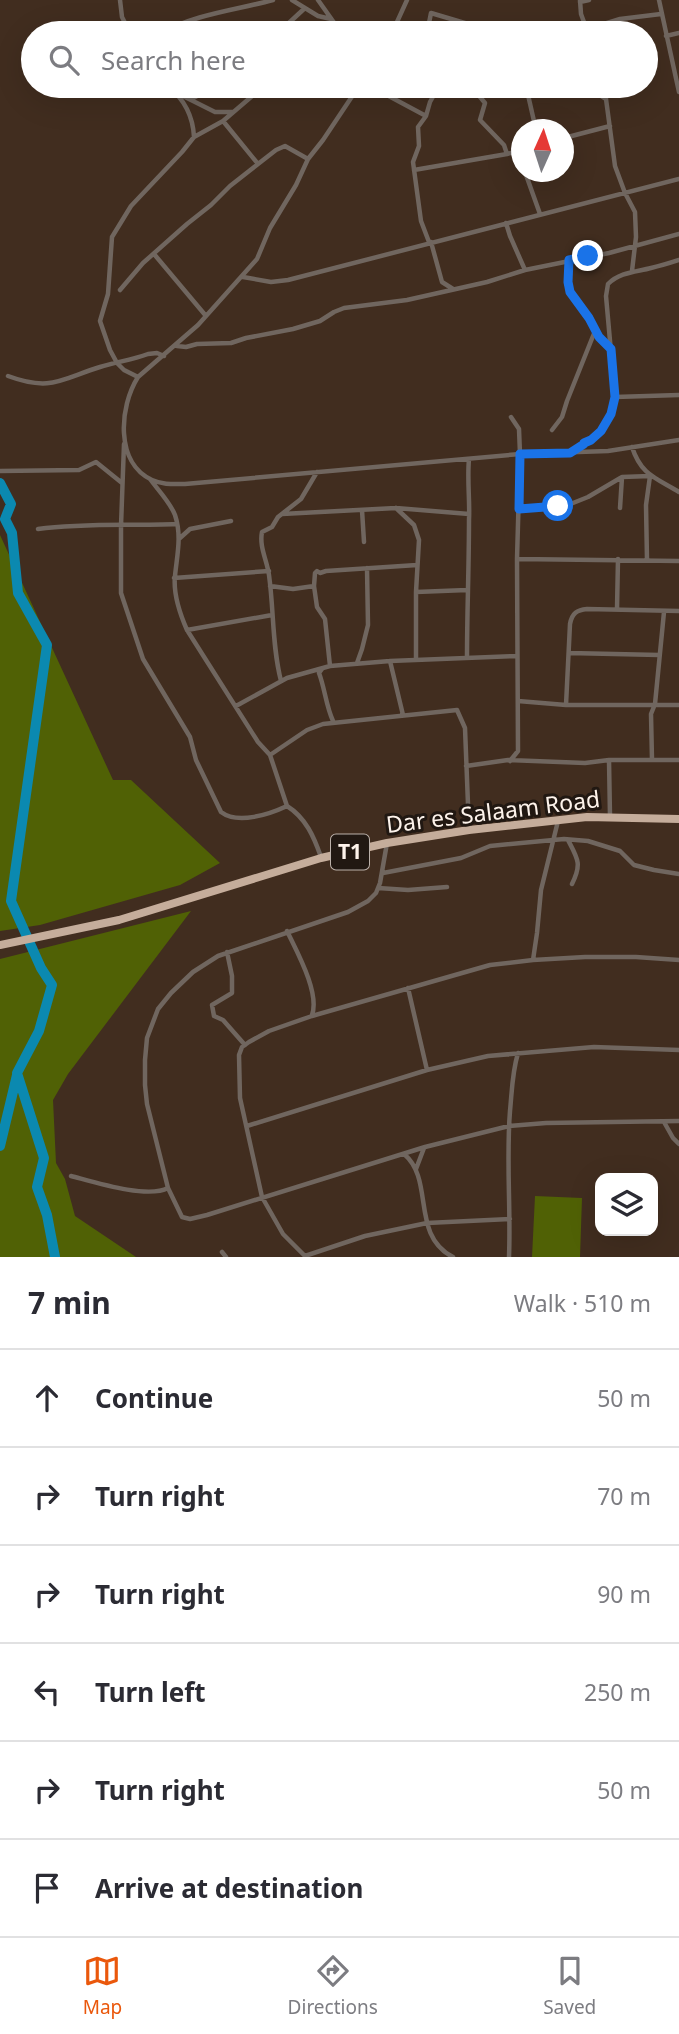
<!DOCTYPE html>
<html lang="en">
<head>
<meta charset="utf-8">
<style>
	:root { --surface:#fff; --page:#f7f7f7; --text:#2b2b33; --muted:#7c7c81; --line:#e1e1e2; --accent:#ea580c }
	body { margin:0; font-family:"Noto Sans",sans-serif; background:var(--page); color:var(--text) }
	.controls { position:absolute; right:21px; bottom:21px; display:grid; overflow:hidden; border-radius:14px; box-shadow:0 7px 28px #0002 }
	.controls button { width:63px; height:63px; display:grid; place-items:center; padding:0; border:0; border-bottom:2px solid var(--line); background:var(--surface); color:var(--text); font:35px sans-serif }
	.compass { position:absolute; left:511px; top:119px; width:63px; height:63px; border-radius:50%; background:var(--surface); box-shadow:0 7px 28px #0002; rotate:3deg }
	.stop { position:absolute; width:21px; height:21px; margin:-16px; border:5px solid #1a73e8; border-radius:50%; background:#fff }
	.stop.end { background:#1a73e8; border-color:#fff; box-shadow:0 2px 7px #0008 }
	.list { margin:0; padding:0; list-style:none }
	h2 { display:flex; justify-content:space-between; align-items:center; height:91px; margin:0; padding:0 28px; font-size:30px }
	h2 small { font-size:23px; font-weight:400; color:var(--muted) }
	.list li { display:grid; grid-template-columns:46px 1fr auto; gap:21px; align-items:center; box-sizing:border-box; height:98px; padding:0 28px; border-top:2px solid var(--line) }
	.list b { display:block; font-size:26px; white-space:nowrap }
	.list em { font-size:23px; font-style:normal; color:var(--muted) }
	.icon { flex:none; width:38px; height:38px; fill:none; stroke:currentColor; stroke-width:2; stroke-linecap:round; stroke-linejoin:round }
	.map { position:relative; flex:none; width:679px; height:1257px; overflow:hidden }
	.search { position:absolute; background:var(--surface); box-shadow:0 7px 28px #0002; left:21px; right:21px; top:21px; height:77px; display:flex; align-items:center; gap:18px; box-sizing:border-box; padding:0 24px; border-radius:38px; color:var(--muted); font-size:26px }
	.sheet { height:679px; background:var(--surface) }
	nav { display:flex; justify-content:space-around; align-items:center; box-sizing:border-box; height:98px; border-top:2px solid var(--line); background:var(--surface); font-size:19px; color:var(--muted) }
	nav a { display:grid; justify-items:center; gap:4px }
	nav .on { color:var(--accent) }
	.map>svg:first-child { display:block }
	.green { fill:#506105 }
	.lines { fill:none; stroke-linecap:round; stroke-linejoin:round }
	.river { stroke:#0b89b0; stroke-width:10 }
	.street { stroke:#70665f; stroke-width:4.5 }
	.highway { stroke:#c5ad9b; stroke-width:8 }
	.route { stroke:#1a73e8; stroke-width:9 }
	.labels { text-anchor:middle; stroke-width:6; stroke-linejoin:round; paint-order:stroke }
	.shield { fill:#211812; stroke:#bbb1aa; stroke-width:2 }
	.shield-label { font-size:21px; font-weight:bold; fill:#fdf3eb }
	.street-label { font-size:23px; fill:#fdf3eb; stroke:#211812 }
</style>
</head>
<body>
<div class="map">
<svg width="679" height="1257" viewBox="0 0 679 1257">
	<rect width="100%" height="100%" fill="#412d1f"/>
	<path class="green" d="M0,535l113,245h18l89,83 -40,22 -140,40 -40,6z
		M191,911l-123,163 -15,26 3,63 9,16 10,37 61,41h-136v-298z
		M535,1196l47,2 -2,59h-48z"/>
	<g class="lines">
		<path class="river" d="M0,483l11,21 -6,15 7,14 6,60 29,52 -36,256 30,67 11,17 -13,46 -22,42 27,85 -7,29 10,28 8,42
			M0,1146l17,-71"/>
		<path class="street" d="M120,0l2,17 8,16
			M292,0l26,16 13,3
			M318,0l17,24 10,9
			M580,0l1,14 7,19
			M659,0l20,92
			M580,2l9,-2
			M588,29l32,-10 41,-5
			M162,33c33,-19 74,-23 111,-33
			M278,33l27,-25
			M321,33l10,-5h7
			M392,33l15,-33
			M427,33l4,-20 37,11 44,7 2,2
			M666,36l13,-3
			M168,86c16,13 25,30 26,51
			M359,86l-36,54 -15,19 -12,26 -26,43 -13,31 -59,66 -60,52c-19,30 -23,86 14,103 11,5 22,4 33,4l335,-30 88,-3 71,-11
			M370,86l56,30
			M471,86l14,17 -5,17 24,25 3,9
			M526,86l10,44
			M586,86l20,13
			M601,86l5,13 9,67 10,27 10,19 1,25 -4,34
			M175,92l40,20h18
			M192,99l21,-13
			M223,121l35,43
			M564,138l46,-12
			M517,151l5,13
			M414,170l93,-16 15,-4
			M525,172l15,42
			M506,223l4,13 15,34
			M429,242l-8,-21 -8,-59 6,-16 -1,-19 8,-11 4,-14 9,-16
			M431,242l11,40 11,7
			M154,254l52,62
			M569,260c-2,32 1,31 19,56 8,12 11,21 22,33
			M243,277l28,5 17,-2 391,-101
			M120,290l23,-27 44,-39 24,-19 19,-19 46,-36 9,-4 23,13
			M177,346l9,1 11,-3 34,-1 15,-5 47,-9 27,-8 14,-9 10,-4 63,-8 80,-18 38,-12 84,-17 70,-19
			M8,376c43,16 53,3 92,-9 16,-5 32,-7 48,-13l9,-1 7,3
			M138,377l-14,-7 -7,-7 -7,-13 -10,-29 8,-27 4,-57 19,-31 51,-54 12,-15 29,-16 41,-35
			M615,397l64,-2
			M552,430l10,-13 5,-16 28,-70
			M124,444l-3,82v67l22,66 47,78 6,23 25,52c17,13 49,2 66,-6
			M632,447c9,28 24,31 47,45
			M571,452l13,-7v-2l7,-2 10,-10 10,-17 4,-17 -9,-101 2,-12c12,-12 28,-12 43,-16 9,-2 19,-5 28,-8
			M0,471l79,-1 17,-8 26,21
			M150,479c8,11 20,23 25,36 7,21 2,40 0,61 -2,18 5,38 12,54l71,112 12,13 17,51c19,12 27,31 34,51
			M396,508l18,17 5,15 -3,52v68
			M620,508l2,-31 28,-1 -4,29 1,55
			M519,509l49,-4 20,-8 34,-20
			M362,510l2,32
			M282,514l114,-6 73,6
			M38,529c46,-6 92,-3 139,-5
			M180,538l10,-9 41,-8
			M517,559l162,2
			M174,578l95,-7
			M270,586l23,3 21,-3
			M416,592l51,-2
			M617,609l1,-50
			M187,630l85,-15
			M569,653l90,2
			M467,658c0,-46 2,-92 2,-138 1,-20 -2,-40 0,-61
			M390,661l13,54
			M357,663l5,-14 6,-24 -1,-57
			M330,666l-5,-47 -8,-12 -3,-21 1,-13 2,-2 3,2 6,-2 91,-6
			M322,669l-3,4c6,16 7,33 14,48
			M281,681c-9,-35 -7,-70 -12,-106 -2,-15 -10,-28 -7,-43l10,-5 6,-10 23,-18 16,-27
			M518,701l48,4h113
			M566,705l4,-81c2,-11 7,-14 17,-15l92,2
			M236,706l51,-28 43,-12 60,-5 127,-5
			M270,755l37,-25 16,-6 134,-14 8,18 4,102
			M609,760l1,56
			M652,760l-1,-46 4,-10 9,-92
			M510,761l8,-10 -1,-192 3,-105 -1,-25 -8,-12
			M466,766l42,-6 77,3 24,-3h70
			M568,840c10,19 14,24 4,44
			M387,843l-7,40 -4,10 -8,8 -20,11 -130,44 -25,16 -22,21 -13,16 -11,29 -2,22v25l2,19 21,84 14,29 8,2 17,-4 218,-68 84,-21 37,-3 133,-2
			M383,873l78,-15 29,-12 74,-7 24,2 32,10 14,14 20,5 25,4
			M378,888l30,2 39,-3
			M287,931c10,21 33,62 25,84
			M227,952l5,24v17l-20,12 2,11 9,4 22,25
			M533,960l4,-27 4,-43 17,-69
			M408,988l19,82
			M664,1122l9,16 6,6
			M247,1126l180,-56 61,-14 106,-9 85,3
			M404,1154c31,26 6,81 49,103
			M416,1169l8,-21
			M71,1176c23,6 76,23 97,12
			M222,1252l4,5
			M305,1256l60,-20 62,-13 83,-4
			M306,1257l-23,-23 -21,-37 -22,-99 -1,-43 3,-8 7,-5 20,-11 43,-15 178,-51 43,-5 52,-3h51l43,3
			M509,1257c2,-49 -3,-97 1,-146 2,-20 2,-38 8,-58"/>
		<path class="highway" d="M0,945l119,-25 202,-62 66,-15 82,-13 118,-13 92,2"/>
	</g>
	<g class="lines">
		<path class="route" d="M558,506l-39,3 1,-55 50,-1 14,-9v-1l7,-3 10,-9 10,-17 4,-17 -4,-48 -12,-12 -10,-19 -19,-26 -2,-10 1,-22 19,-4"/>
	</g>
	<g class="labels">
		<rect class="shield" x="331" y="834.5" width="38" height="35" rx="5"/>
		<g class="shield-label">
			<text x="350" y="859">T1</text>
		</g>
		<g class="street-label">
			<text transform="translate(493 812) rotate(-7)" y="8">Dar es Salaam Road</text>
		</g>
	</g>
</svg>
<div class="controls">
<button><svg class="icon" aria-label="layers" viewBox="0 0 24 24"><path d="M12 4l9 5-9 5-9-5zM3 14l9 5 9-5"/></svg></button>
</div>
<svg class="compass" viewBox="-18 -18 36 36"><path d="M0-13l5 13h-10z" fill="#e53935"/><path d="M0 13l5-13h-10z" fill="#7c7c81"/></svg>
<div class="stop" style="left:558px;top:506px"></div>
<div class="stop end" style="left:588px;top:256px"></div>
<div class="search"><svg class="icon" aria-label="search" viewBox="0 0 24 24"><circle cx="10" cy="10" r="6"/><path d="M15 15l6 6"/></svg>Search here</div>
</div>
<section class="sheet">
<h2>7 min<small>Walk · 510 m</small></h2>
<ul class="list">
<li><svg class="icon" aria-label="ahead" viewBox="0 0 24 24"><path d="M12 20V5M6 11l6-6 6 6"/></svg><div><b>Continue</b></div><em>50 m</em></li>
<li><svg class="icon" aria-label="right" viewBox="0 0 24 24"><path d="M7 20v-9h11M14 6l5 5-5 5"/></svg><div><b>Turn right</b></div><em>70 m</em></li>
<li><svg class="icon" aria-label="right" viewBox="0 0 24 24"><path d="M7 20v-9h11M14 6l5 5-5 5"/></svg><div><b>Turn right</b></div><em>90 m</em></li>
<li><svg class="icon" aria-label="left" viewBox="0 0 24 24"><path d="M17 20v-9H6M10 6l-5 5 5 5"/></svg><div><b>Turn left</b></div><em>250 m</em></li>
<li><svg class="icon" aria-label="right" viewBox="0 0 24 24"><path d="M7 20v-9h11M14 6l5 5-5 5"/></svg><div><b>Turn right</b></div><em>50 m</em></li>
<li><svg class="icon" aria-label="arrive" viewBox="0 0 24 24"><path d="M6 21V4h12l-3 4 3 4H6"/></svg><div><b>Arrive at destination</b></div></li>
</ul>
</section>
<nav>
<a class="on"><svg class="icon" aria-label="map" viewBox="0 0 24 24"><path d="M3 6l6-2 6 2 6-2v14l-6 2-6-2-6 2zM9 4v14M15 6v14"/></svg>Map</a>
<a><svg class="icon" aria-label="directions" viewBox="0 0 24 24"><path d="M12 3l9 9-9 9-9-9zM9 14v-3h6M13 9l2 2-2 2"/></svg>Directions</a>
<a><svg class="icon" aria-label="saved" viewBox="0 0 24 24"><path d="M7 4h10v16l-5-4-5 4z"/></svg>Saved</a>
</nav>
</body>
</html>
